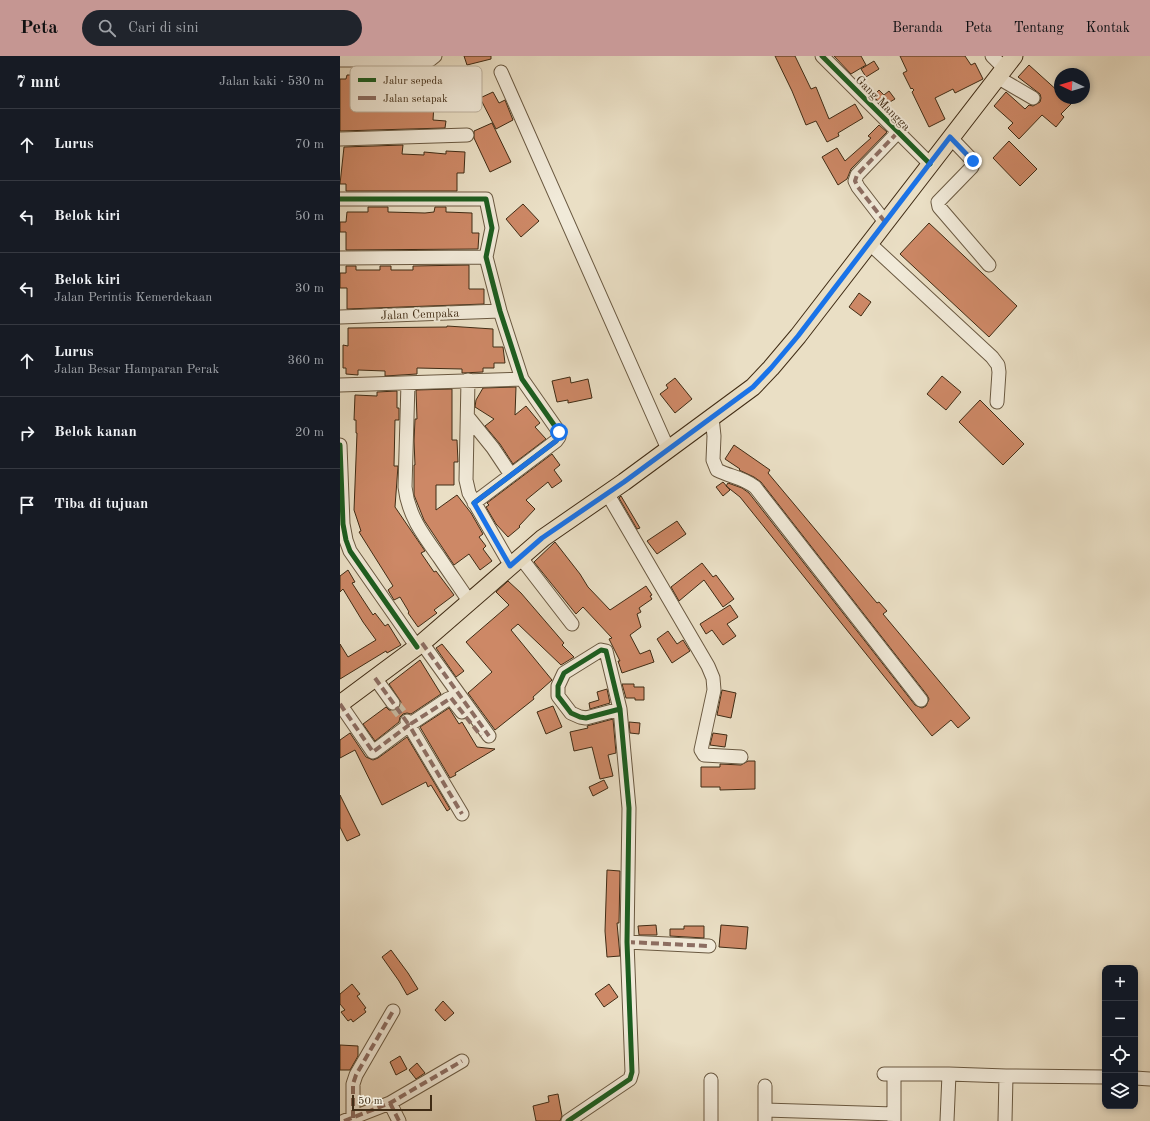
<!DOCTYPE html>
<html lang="id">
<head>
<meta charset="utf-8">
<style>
	:root { --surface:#171b24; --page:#20242c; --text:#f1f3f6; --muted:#9ea1a6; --line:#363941; --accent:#c59692 }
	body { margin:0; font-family:"Old Standard TT",serif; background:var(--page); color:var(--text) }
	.controls { position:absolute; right:12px; bottom:12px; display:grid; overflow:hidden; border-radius:8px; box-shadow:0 2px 6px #0003 }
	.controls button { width:36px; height:36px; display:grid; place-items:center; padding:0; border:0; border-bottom:1px solid var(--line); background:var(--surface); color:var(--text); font:20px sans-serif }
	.compass { position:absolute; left:714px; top:12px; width:36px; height:36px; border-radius:50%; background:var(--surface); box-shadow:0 2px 6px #0003; rotate:274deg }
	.scale { position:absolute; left:12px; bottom:10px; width:80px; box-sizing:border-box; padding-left:4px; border:2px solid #402c15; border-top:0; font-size:11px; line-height:14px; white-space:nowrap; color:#402c15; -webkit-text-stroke:3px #f1ead9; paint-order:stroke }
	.stop { position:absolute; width:12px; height:12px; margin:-9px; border:3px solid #1a73e8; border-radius:50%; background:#fff }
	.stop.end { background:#1a73e8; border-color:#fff; box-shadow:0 1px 4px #0008 }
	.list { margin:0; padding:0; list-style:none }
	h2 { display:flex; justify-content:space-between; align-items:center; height:52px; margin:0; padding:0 16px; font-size:17px }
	h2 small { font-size:13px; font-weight:400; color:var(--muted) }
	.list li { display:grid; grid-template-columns:26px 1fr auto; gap:12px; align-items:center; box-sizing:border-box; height:72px; padding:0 16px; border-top:1px solid var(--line) }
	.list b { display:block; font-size:15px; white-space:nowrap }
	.list p { margin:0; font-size:13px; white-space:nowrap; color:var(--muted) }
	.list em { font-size:13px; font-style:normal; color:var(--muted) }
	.icon { flex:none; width:22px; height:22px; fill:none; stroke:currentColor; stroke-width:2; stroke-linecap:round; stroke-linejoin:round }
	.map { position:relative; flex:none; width:810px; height:1065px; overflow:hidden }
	header { display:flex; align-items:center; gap:24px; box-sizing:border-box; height:56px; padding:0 20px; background:var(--accent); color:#111 }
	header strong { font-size:19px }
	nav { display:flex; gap:22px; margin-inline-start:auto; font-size:14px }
	.search { width:280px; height:36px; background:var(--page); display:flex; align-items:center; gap:10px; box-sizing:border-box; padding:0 14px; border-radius:22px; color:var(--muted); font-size:15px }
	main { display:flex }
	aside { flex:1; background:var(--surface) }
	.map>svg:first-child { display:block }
	.building { fill:#cd8866; stroke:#402c15 }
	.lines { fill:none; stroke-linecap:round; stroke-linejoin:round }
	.minor-tunnel { stroke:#c8bba2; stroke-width:13; stroke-dasharray:13 6; stroke-linecap:butt }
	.minor-casing { stroke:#6a5941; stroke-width:15 }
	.major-casing { stroke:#402c15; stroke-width:19 }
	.minor { stroke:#f1ead9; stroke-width:13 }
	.major { stroke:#eadfc5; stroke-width:17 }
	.quiet { stroke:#8d6e63; stroke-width:4; stroke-dasharray:8 4; stroke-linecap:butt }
	.cycleway-casing { stroke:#f1ead9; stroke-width:8 }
	.cycleway { stroke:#1b5e20; stroke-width:5 }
	.route { stroke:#1a73e8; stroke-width:5 }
	.labels { text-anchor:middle; stroke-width:4; stroke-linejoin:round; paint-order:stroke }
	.street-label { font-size:12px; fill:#402c15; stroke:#f1ead9 }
	.key { fill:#f1ead9; stroke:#bcb19e; stroke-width:1 }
	.key-label { font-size:11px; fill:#402c15 }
</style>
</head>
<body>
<header>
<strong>Peta</strong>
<div class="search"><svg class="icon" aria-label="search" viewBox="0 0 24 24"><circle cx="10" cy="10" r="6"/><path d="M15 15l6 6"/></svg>Cari di sini</div>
<nav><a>Beranda</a><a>Peta</a><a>Tentang</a><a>Kontak</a></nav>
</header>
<main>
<aside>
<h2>7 mnt<small>Jalan kaki · 530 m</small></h2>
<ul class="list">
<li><svg class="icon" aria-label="ahead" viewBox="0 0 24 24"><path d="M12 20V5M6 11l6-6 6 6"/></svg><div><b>Lurus</b></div><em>70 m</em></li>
<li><svg class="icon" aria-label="left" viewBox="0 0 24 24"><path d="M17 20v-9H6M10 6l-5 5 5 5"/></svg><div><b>Belok kiri</b></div><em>50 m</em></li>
<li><svg class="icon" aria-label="left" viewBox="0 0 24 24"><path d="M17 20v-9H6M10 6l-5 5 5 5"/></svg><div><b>Belok kiri</b><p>Jalan Perintis Kemerdekaan</p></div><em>30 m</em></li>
<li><svg class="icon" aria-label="ahead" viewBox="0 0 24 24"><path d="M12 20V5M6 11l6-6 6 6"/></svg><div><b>Lurus</b><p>Jalan Besar Hamparan Perak</p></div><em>360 m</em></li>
<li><svg class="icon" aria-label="right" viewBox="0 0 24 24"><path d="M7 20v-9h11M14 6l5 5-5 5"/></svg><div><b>Belok kanan</b></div><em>20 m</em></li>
<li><svg class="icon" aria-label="arrive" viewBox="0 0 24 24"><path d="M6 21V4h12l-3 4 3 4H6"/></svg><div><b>Tiba di tujuan</b></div></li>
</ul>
</aside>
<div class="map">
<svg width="810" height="1065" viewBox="0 0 810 1065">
	<rect width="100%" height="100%" fill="#eadfc5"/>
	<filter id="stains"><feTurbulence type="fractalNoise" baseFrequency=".005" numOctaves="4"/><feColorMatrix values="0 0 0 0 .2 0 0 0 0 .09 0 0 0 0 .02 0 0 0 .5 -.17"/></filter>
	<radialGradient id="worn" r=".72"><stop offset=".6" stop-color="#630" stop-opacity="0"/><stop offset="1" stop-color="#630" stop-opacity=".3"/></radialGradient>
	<path class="building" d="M124,0h27v3l-24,6z
		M435,0h20l16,33 5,-2 13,32 26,-15 8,14 -25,15 1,3 -12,6 -11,-21 -10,4 -14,-34z
		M494,0h27l5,9 -15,9z
		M560,0h65l6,9 4,-2 8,16 -28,14 -2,-4 -18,9 10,21 -16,8 -17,-35 2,-2 -2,-2 -1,1 -8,-16 4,-2z
		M534,5l5,8 -13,8 -5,-8z
		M689,9l31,28v5h6l6,5 -11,11 3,3 -8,10 -14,-12 -23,24 -11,-11 5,-5 -19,-17 12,-14 19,17 4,-4 4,1 7,-4 1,-4 -1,-4 -22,-17z
		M7,19h92v29h-5l-1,16 13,1 -1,7 -105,3v-52h6z
		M539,34l5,5 5,-4 6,8 -12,7 -10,-10z
		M153,36l6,11 6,-3 8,20 -17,9 -16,-31z
		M152,67l19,39 -21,10 -16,-34v-7z
		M539,69l8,7 -36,37 -4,10 -9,6 -16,-28 15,-9 8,13 26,-23 -3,-2z
		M669,85l28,28 -17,17 -27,-28z
		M63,89l-1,9 22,1v-3l22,2v-3l19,1 -1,21h-7v18h-111v-7h-6l4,-37z
		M183,148l16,17 -18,16 -15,-18z
		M28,151h20v5l37,1 9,-1 1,-5h11v5l26,1v20h7l-1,16 -132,1v-18h-6v-10h6l1,-10h21z
		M589,167l88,83 -28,31 -89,-83z
		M129,209v24h15v15l-137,5v-21h-7v-15h6v-7h10v4h24v-4h11v4h22v-4z
		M519,237l12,9 -10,14 -12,-9z
		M107,270l46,3v18h10l2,16h-11v5h-11v4l-21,1v-4l-45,-1v6l-32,2v-5l-27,-1v5l-12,-1v-6h-3v-23l5,1v-18l99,-1z
		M602,320l19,16 -15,18 -19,-16z
		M230,321l1,6 17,-4 4,19 -24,5v-3l-11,2 -5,-21z
		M335,322l17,21 -17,14 -15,-19 8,-6 -2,-3z
		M176,331l-1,28 11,-9 14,17 -5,4 11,12 -33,25 -13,-20 -15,-18 9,-7 -19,-12 1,-7 7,-12z
		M112,333v51h5l1,22h-4v23h-18v25l21,-15 14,18 12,21 -4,3 7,9 -3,3 9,12 -12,9 -11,-16 -15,11 -30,-45 -10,-25v-30h1l-1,-24 1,-22h2l-1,-29z
		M57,335v17h2v12h-4l-1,46h4l-3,41 30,44 -4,2 13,19 2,-1 18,24 -20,15 3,3 -19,14 -10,-14 1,-1 -9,-15 -6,3 -6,-10 5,-4 -34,-54 2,-1 -7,-21 3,-77h-1v-13h-2l1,-25 22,1v-4z
		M640,344l44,44 -21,21 -44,-43z
		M394,389l36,25 -2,3 109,130 2,-1 8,9 -4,3 87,104 -12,10 -7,-8 -19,16 -192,-239 -14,-11 2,-3 14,5 7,5 166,212 7,3 4,-2 3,-7 -2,-4 -166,-213 -7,-5 -15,-7 1,-1 -15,-10z
		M212,398l8,11 -6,5 8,11 -10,7 -4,-6 -22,18 9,9 -16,17 1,1 -12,10 -12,-13 -10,-17 3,-2 -2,-2z
		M383,426l7,8 -7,6 -7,-9z
		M281,440l19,32 -3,1 -18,-31z
		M337,465l9,13 -29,20 -10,-13z
		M215,486l25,32 8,13 22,23 36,-24 6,9 -2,1 2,3 -13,9 2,4 -4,2 4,13 -11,8 10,19 10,-4 4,12 -32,11 -4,-12h2l-11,-22 3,-1 -29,-31 -7,7 -42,-52z
		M362,507l11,14 3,-2 18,24 -11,8 -19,-27 -25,21 -8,-14z
		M8,514l7,12 -3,1 21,32 2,-2 10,13 3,-2 13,21 -14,8 -1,-2 -46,28v-35l8,13 28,-17 -13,-18 -20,-33 -3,3v-16z
		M168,525l13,12 43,50 -2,2 12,12 -13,8 -43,-41 -7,6 41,50 -19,17 1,2 -39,31 -27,-37 24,-21 -26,-30 43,-37 -13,-13z
		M390,549l8,12 -11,7 9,12 -13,9 -11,-15 -6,4 -6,-10z
		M328,575l9,13 6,-4 7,11 -18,12 -15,-24z
		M102,588l22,27 -8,6 -20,-29z
		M80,604l21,34 -30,20 -4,-1 -4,1 -3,3 -1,5 -24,19 -12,-17 23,-17 3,3 4,1 5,-2 2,-3 1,-4 -12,-18z
		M282,628h12v3h10v13h-9v-2h-9z
		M267,633l3,14 -20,6 -1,-6 10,-3 -2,-8z
		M382,634l14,3 -5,25 -14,-3z
		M213,650l9,21 -16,7 -9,-22z
		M109,652l10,16 3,-2 15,25 18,2 -40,24 1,2 -6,3 -30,-51z
		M273,663l3,34 -8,2 5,21 -13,3 -8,-32 -18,4 -4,-19 18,-4 -1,-2z
		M289,666l11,1 -1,11 -9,-1z
		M10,677l16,24 7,3 5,-2 29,-21 43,72 -3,2 -16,-26 -3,2 -2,-5 -44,23 -27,-55 -15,8v-18z
		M373,677l14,2 -2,12 -15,-2z
		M408,705h7v28l-35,1v-3h-19v-20h19v-3l21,1z
		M264,724l4,8 -15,8 -4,-9z
		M0,739l20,40 -13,6 -7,-14z
		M267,814l13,1 -1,52h-2l3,33 -13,1 -2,-26z
		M316,869l1,10h-18l-1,-9z
		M381,869l27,2 -2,22 -27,-2z
		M344,870h20v12l-34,-2v-7h14z
		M51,894l17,23 10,16 -11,6 -8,-14 -17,-24z
		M12,928l8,10 -3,2 9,12 -2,1 2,3 -13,10 -2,-3 -3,2 -7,-9 4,-2 -5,-6v-10z
		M269,928l9,13 -14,10 -9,-13z
		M103,945l11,12 -9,8 -10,-11z
		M0,989l18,1v10l-8,14h-10z
		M60,1000l7,13 -11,6 -6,-13z
		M77,1007l8,10 -9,6 -7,-9z
		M218,1038l4,22 -2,5h-24l-3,-15 16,-4 -1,-6z"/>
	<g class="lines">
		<path class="minor-tunnel" d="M53,647l14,18"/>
		<defs>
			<path id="minor" d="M482,0l108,108
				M652,0l12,12
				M0,4h90l5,-4
				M161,16l167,377
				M657,21l36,21
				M610,81l23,24 -1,6 -34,35 1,5 50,58
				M0,83l127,-4
				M0,143h146l6,29 -6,29 14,54 22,68 37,53v5l-3,4 -82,62
				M545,166l-27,-35 -3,-6 2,-6 41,-43
				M529,187l123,114 6,8 1,7 -2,30
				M0,202l146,-1
				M0,261l160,-6
				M128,324l-2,100 3,13 42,73
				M68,327l-3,104c3,28 18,48 34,70 10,15 20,29 30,44
				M0,329l182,-6
				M128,361l25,31 18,27
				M372,361l2,19 -1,24 4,10c14,7 25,7 38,17l166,213
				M0,389l3,79 3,16 4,11 67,96
				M267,437l101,173 5,12 1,12 -13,60 3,5 37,2
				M181,502l51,66
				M82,587l67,93
				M35,622l18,25
				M0,648l33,48 36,-27 53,89
				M67,665l2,4 39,-26 3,-1 11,14
				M287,886l82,4
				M544,1018h65
				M666,1020l99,1
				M795,1022l15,1
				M371,1024v41
				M50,1047l9,18
				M425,1054l129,4
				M13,1062v-34l3,-9 37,-64
				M4,1065l46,-18 72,-42
				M228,1065l62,-42 2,-7 -5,-130 2,-134 -9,-99 -14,-58 -5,-1 -37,23 -6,13v10l13,17 9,4 6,1 34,-9
				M425,1065v-35
				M554,1065v-47
				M607,1065l2,-47 57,2 -1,45"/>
			<path id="major" d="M0,648l82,-61 121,-105 81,-56 129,-95 18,-19 27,-32 216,-280"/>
		</defs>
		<use href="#minor" class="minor-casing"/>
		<use href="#major" class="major-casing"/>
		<use href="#minor" class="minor"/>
		<use href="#major" class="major"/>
		<path class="quiet" d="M545,166l-27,-35 -3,-6 2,-6 41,-43
			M82,587l67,93
			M35,622l34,47 42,-27 30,38
			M0,648l33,48 36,-27 53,89
			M287,886l82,4
			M50,1047l9,18
			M13,1062v-34l3,-9 37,-64
			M4,1065l46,-18 72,-42"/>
		<defs>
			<path id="cycleway" d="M482,0l108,108
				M0,143h146l6,29 -6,29 14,54 22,68 37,53v5l-3,4 -82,62
				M0,389l3,79 3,16 4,11 67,96
				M228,1065l62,-42 2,-7 -5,-130 2,-134 -9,-99 -14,-58 -5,-1 -37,23 -6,13v10l13,17 9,4 6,1 34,-9"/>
		</defs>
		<use href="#cycleway" class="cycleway-casing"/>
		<use href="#cycleway" class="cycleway"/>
	</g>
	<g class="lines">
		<path class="route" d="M219,376v5l-3,4 -82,62 36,63 32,-28 82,-56 129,-95 18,-19 27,-32 152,-199 23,24"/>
	</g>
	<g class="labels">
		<g class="street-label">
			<text transform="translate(543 47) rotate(45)" y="4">Gang Mangga</text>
			<text transform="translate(80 258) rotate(-2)" y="4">Jalan Cempaka</text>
		</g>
	</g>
	<rect x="10" y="10" width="132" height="46" rx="6" class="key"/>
	<rect x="18" y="22" width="18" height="4" fill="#1b5e20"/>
	<rect x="18" y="40" width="18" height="4" fill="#8d6e63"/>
	<g class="key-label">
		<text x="43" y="28">Jalur sepeda</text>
		<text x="43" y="46">Jalan setapak</text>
	</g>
	<rect width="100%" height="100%" filter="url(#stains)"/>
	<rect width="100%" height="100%" fill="url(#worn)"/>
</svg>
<div class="controls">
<button>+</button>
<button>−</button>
<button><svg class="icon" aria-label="locate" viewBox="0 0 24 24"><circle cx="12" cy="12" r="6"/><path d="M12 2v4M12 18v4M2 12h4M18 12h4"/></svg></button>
<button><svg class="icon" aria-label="layers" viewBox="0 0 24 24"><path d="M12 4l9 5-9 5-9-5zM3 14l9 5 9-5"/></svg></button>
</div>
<svg class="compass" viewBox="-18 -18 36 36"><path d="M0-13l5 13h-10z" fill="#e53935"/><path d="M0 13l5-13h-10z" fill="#9ea1a6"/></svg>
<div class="scale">50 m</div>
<div class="stop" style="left:219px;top:376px"></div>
<div class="stop end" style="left:633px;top:105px"></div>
</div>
</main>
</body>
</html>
